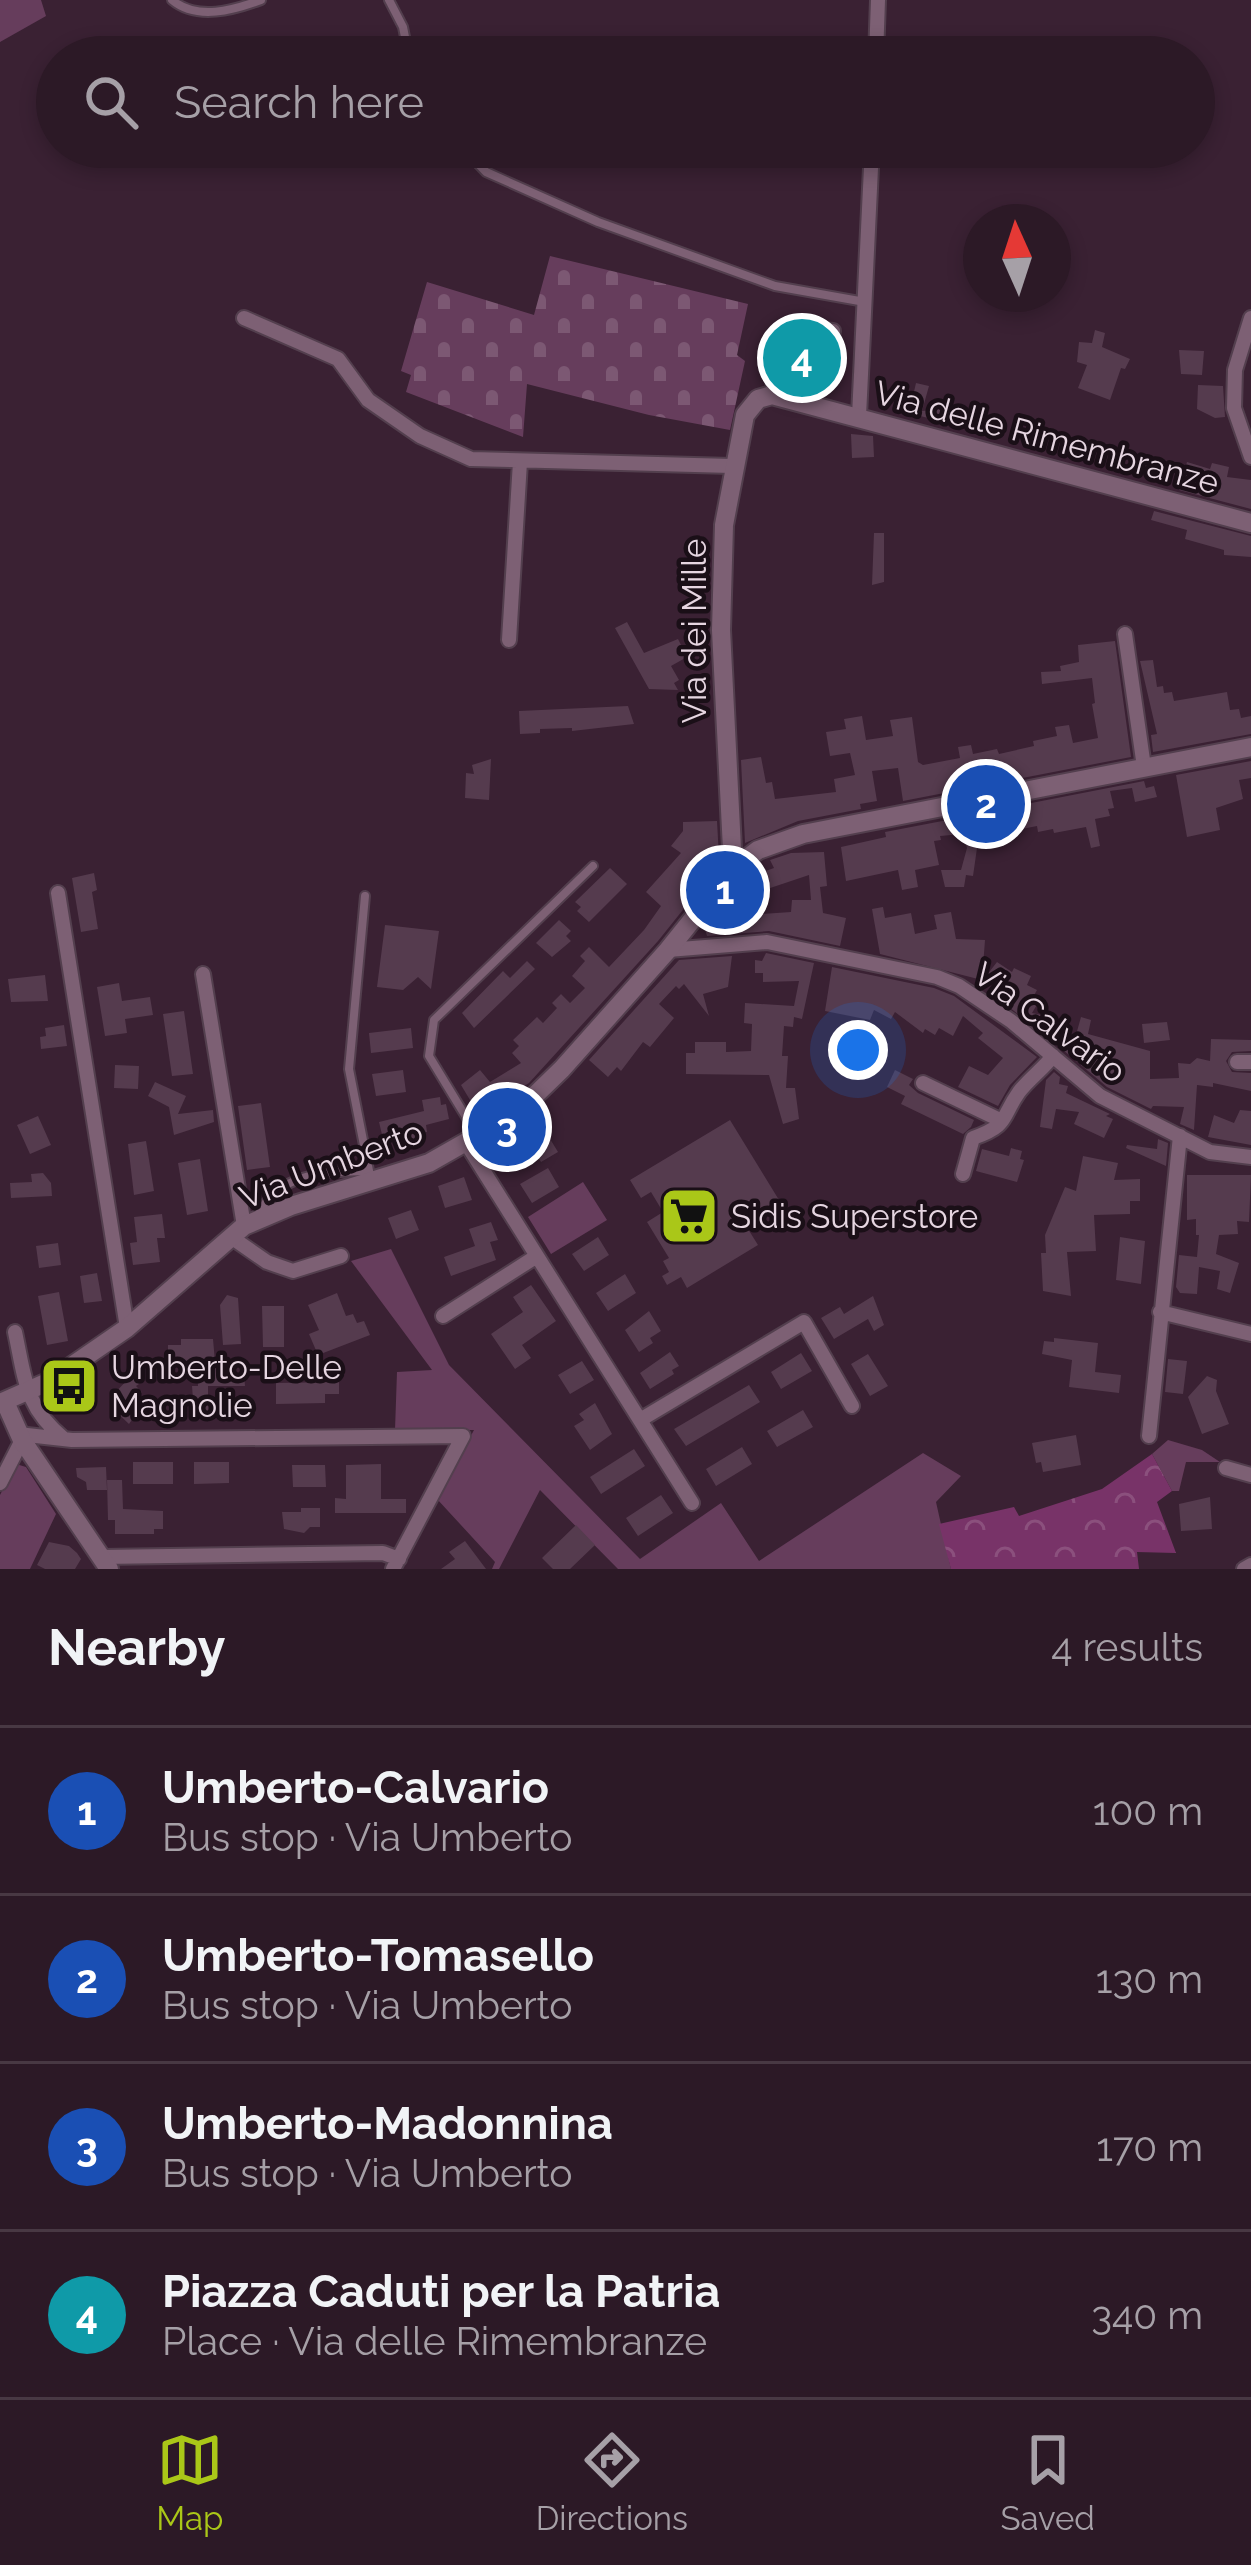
<!DOCTYPE html>
<html lang="en">
<head>
<meta charset="utf-8">
<style>
	:root { --surface:#2c1926; --page:#382632; --text:#f1f3f6; --muted:#a6a0a7; --line:#483843; --accent:#aac718 }
	body { margin:0; font-family:Raleway,sans-serif; background:var(--page); color:var(--text) }
	.compass { position:absolute; left:963px; top:204px; width:108px; height:108px; border-radius:50%; background:var(--surface); box-shadow:0 6px 18px #0003; rotate:357deg }
	.you { position:absolute; left:858px; top:1050px; width:42px; height:42px; margin:-30px; border:9px solid #fff; border-radius:50%; background:#1a73e8; box-shadow:0 0 0 18px #1a73e833 }
	.badge { display:grid; place-items:center; width:78px; height:78px; border-radius:50%; background:var(--accent); color:#fff; font-size:39px; font-weight:700 }
	.pin { position:absolute; translate:-50% -50%; border:6px solid #fff; box-shadow:0 3px 12px #0006 }
	.list { margin:0; padding:0; list-style:none }
	h2 { display:flex; justify-content:space-between; align-items:center; height:156px; margin:0; padding:0 48px; font-size:51px }
	h2 small { font-size:39px; font-weight:400; color:var(--muted) }
	.list li { display:grid; grid-template-columns:78px 1fr auto; gap:36px; align-items:center; box-sizing:border-box; height:168px; padding:0 48px; border-top:3px solid var(--line) }
	.list b { display:block; font-size:45px; white-space:nowrap }
	.list p { margin:0; font-size:39px; white-space:nowrap; color:var(--muted) }
	.list em { font-size:39px; font-style:normal; color:var(--muted) }
	.icon { flex:none; width:66px; height:66px; fill:none; stroke:currentColor; stroke-width:2; stroke-linecap:round; stroke-linejoin:round }
	.map { position:relative; flex:none; width:1251px; height:1569px; overflow:hidden }
	.search { position:absolute; background:var(--surface); box-shadow:0 6px 18px #0003; left:36px; right:36px; top:36px; height:132px; display:flex; align-items:center; gap:30px; box-sizing:border-box; padding:0 42px; border-radius:66px; color:var(--muted); font-size:45px }
	.sheet { height:828px; background:var(--surface) }
	nav { display:flex; justify-content:space-around; align-items:center; box-sizing:border-box; height:168px; border-top:3px solid var(--line); background:var(--surface); font-size:33px; color:var(--muted) }
	nav a { display:grid; justify-items:center; gap:6px }
	nav .on { color:var(--accent) }
	.map>svg:first-child { display:block }
	.green { fill:#663d5c }
	.forest { fill:url(#forest-crowns) }
	.cemetery { fill:url(#cemetery-stones) }
	.building { fill:#553b4e; fill-rule:evenodd }
	.lines { fill:none; stroke-linecap:round; stroke-linejoin:round }
	.lane-casing { stroke:#533f4e; stroke-width:12 }
	.street-casing { stroke:#533f4e; stroke-width:18 }
	.secondary-casing { stroke:#533f4e; stroke-width:22 }
	.lane { stroke:#7d6074; stroke-width:8 }
	.street { stroke:#7d6074; stroke-width:14 }
	.secondary { stroke:#7d6074; stroke-width:18 }
	.labels { text-anchor:middle; stroke-width:9; stroke-linejoin:round; paint-order:stroke }
	.street-label { font-size:33px; fill:#e6d6e1; stroke:#1a0f17 }
	.poi-label { font-size:33px; fill:#e6d6e1; stroke:#1a0f17; text-anchor:start }
</style>
</head>
<body>
<div class="map">
<svg width="1251" height="1569" viewBox="0 0 1251 1569">
	<defs>
		<pattern id="forest-crowns" width="20" height="18" patternUnits="userSpaceOnUse" patternTransform="scale(3)"><rect width="20" height="18" fill="#783368"/><path d="M2 6a3 3 0 1 1 6 0M12 15a3 3 0 1 1 6 0" fill="none" stroke="#8b507d"/></pattern>
		<pattern id="cemetery-stones" width="16" height="16" patternUnits="userSpaceOnUse" patternTransform="scale(3)"><rect width="16" height="16" fill="#663d5c"/><path d="M2 7V4a2 2 0 0 1 4 0v3zM10 15v-3a2 2 0 0 1 4 0v3z" fill="#7c5873"/></pattern>
	</defs>
	<rect width="100%" height="100%" fill="#3a2133"/>
	<path class="green" d="M0,0h41l5,16 -46,26z
		M583,1182l24,38 -56,34 -23,-37z
		M391,1249l58,116 191,194 81,-56 38,58 164,-108 38,23 -25,26 15,67h-333l-78,-79 -41,79h-7l3,-7 -58,-63 37,-69h-79l2,-58 35,-2 -81,-109z
		M1168,1440l34,10 18,12h-34l-7,29h-7l-20,-37z
		M16,1464l10,3 30,47 -26,55h-30v-74z"/>
	<path class="forest" d="M1152,1454l20,37 -15,11 19,51 -39,-1 2,17h-188l-12,-45 75,-17 5,9 83,-27z"/>
	<path class="cemetery" d="M550,256l198,48 -11,51 8,6 -15,69 -81,-15 -122,-31 -4,53 -117,-45 5,-17 -10,-4 26,-89 107,33z"/>
	<path class="building" d="M1095,330l10,3 -3,14 28,12 -5,10 -4,-1 -11,32 -32,-12 9,-23 -10,-3 2,-20 13,1z
		M1179,350l25,1 -2,24 -21,-1z
		M916,383l13,3 -7,25 20,-2 1,13 -34,-9z
		M1198,385l25,1 2,31 -10,1 -18,-9z
		M851,434l22,2 1,21 -22,1z
		M1187,462l23,7 2,-6 17,4 -2,10 24,3v29l-72,-19z
		M1154,511l97,25v21l-27,-2v-5l-39,-11 2,-9 -36,-10z
		M874,533h10v49l-12,3z
		M627,622l17,31 34,-14 9,18 -16,9 8,14 -5,3 4,7 -29,-1 -34,-61z
		M1115,641l16,116 -228,44 -5,-33 -26,3 5,30 -17,3 1,5 -63,12 -53,22 -4,-83 20,-3 5,26 6,-1 3,17 61,-7 -2,-13 21,-4 -5,-22 -20,3 -4,-24 20,-3 -2,-10 18,-3 4,24 27,-4 -3,-16 22,-3 6,45 5,3 37,-7 -2,-11 13,-2 2,9 24,-5 2,5 35,-8 -1,-5 24,-5 -2,-9 14,-2 4,18 25,-5 -6,-34 3,-1 -3,-25 -50,6 -1,-12 20,-1 -1,-5 19,-4 -1,-17z
		M1153,660l4,27 6,-1 1,7 8,-1 2,9 53,-9 3,18 9,-1 2,9 10,-2v18l-98,18 -2,-17 6,-1 -17,-73z
		M628,706l6,18 -62,7v-3l-32,1v4l-20,1 -1,-23z
		M491,759l-2,41 -24,-2 1,-25 8,1 -2,-9z
		M1251,761v17l-12,2 4,19 -27,9 4,22 -33,7 -11,-62z
		M1144,781l2,7 8,-2 3,11 -22,5 -3,-14 -22,3 4,17 -6,1 2,7 -15,3 5,27 -9,2 -5,-21 -32,6 -1,-4 -15,3 -1,-6 -15,3 -6,-23z
		M984,813l3,12 -7,2 -7,49 -7,-1 -2,12h-19l-4,-17h20l6,-22 -4,-14 -23,2 1,4 -7,1 5,24 -24,5 3,17 -16,3 -4,-20 -52,11 -5,-34 45,-10 -1,-5z
		M717,821l2,36 -20,1 15,13 -56,70 -129,142 -33,21 -3,-4 -9,3 -3,-4 -8,6 -12,-20 19,-15 10,12 31,-19 -9,-10 7,-7 -6,-6 24,-23 6,6 14,-15 -5,-5 9,-9 9,9 15,-15 -13,-12 13,-15 -5,-5 9,-9 20,20 35,-37 17,-24 -15,-14 35,-39 -10,-7 12,-15v-9z
		M824,852l3,34 -7,1 3,26 23,5 -6,28 -71,-15 -62,5 -3,-10 38,-47 32,-11 -4,-8 21,-7zM809,875l2,25h-19l-1,12 -74,5 41,-16 -24,-1z
		M610,868l17,16 -38,38 -12,-11 4,-4 -6,-5z
		M94,873l3,17 -5,2 6,37 -17,3 -9,-54z
		M883,907l2,11 26,-5 4,21 22,-5 -3,-14 17,-3 5,27 29,1 -3,40 -102,-26 -8,-45z
		M559,920l12,11 -5,5 5,5 -19,16 -16,-14z
		M385,925l54,6 -8,58 -13,-12 -15,13 -26,-3z
		M766,953l48,10 -12,56 -8,-2 -1,10 -9,-1 -2,30h6l-2,32h9l4,31 -16,5 -14,-49 -83,-1v-21h9v-11h31v10l25,-1 1,-27 -8,-1 1,-20 49,3 5,-25 -36,1v-9h-8v-13l7,1z
		M732,956l-4,31 -25,7 6,22 -25,-32 -5,5 -3,-3 -17,18 15,14 -24,29 -7,-5 -22,29 -4,-4 -9,10 -19,-17 90,-100z
		M527,961l8,8 -61,59 -12,-15 41,-42 7,7z
		M997,962l15,10 2,-4 17,8 -4,9 10,5 -5,9 6,4 -6,10 10,2 -3,15 -46,-35 3,-11 -13,-4z
		M832,967l102,21 20,8 83,61 -27,28 -12,21 -40,-19 11,-21 19,9 15,-17 -25,-20 5,-5 -20,-17 -10,20 -14,-8 -4,7 -10,-6 -2,4 -28,-21 -4,7 -17,-9 -4,10 -45,-9z
		M45,975l3,26 -37,1 -3,-23z
		M119,983l3,18 28,-4 3,18 -28,4 2,14 -22,3 -8,-49z
		M184,1011l9,63 -21,2 -9,-62z
		M1081,1017l10,3 -3,14 62,17v28l29,-1 -1,-15 12,1 7,-6 13,3 1,-22 40,1v11l-19,1 -6,9 6,11 19,1v18l-38,-8v4l-16,-2 -3,45 -14,-6 4,-17 -31,-1 -2,3 -44,-22 -44,-37 3,-10 8,2z
		M1167,1022l3,18 -26,3 -2,-19z
		M64,1025l3,21 -26,3 -1,-12 6,-1 -1,-8z
		M411,1028l2,20 -42,5 -2,-20z
		M115,1065l24,1 -1,23 -24,-1z
		M403,1070l3,22 -30,4 -4,-22z
		M895,1070l18,9 -4,6 9,8 56,27 -3,7 -8,7 -62,-30 4,-8 -18,-9z
		M1054,1072l6,5 -1,7 9,2 -2,7 44,21 -4,2 7,3 -9,19 -30,-14 5,-12 -23,-3 -4,20 -12,-2 6,-47z
		M155,1082l31,14 -8,18 35,-4 1,12 -40,13 -5,-28 -21,-11z
		M440,1097l1,8 5,-1 3,15 -23,6 1,7 -12,2 2,5 -33,4 -5,-21 45,-11 -2,-11z
		M261,1103l9,64 -23,3 -9,-64z
		M1240,1110l11,1v34l-43,-8 6,-22 20,8z
		M38,1116l13,29 -21,9 -13,-29z
		M730,1120l49,80 -36,21 15,24 -71,43 -6,-11 -14,8 -5,-9 7,-4 -6,-11 6,-3 -22,-36 16,-10 -12,-20 -10,6 -11,-18z
		M541,1124l17,28 -17,10 -17,-27z
		M1158,1139l10,4 -2,23 -40,-18 1,-3 30,4z
		M146,1141l8,50 -20,4 -6,-51z
		M1011,1148l11,3 -2,8 4,1 -7,22 -41,-11 6,-22 27,7z
		M1083,1156l35,7 -4,17 26,-1v22h-10v13l-36,1 2,36 -29,1 4,44 -28,-5 -2,-38h5l-1,-18 20,-48 11,4z
		M200,1159l8,52 -21,4 -9,-52z
		M548,1168l11,19 -27,16 -12,-19z
		M43,1173l8,10 1,13 -41,2 -1,-15 22,-1 -1,-8z
		M1187,1175h64l-2,47 -12,-1 1,13 -19,1 -3,19 23,9 -9,30 -13,-4 3,-18 -21,-4 -2,27 -17,-1 -4,-6 3,-32 18,2 2,-22h-3v-16l-9,1z
		M464,1177l8,23 -27,8 -7,-22z
		M411,1210l8,20 -23,9 -8,-21z
		M162,1214l3,24h-8l3,24 -27,3 -3,-22 7,-1 -3,-25z
		M491,1222l7,18 -8,2 6,18 -45,16 -7,-19 31,-11 -6,-17z
		M598,1237l11,18 -25,16 -12,-17z
		M1120,1237l25,4 -4,43 -25,-4z
		M58,1243l3,22 -22,3 -3,-22z
		M97,1273l5,28 -18,2 -4,-27z
		M625,1274l11,19 -28,18 -12,-18z
		M531,1285l25,36 -34,24 9,13 -16,11 -24,-35 32,-22 -10,-15z
		M59,1292l9,49 -21,4 -9,-49z
		M337,1293l9,23 7,-2 4,9 7,-2 6,14 -52,20 -9,-21 10,-4 -11,-25z
		M227,1295l11,3 3,46 -18,1 -3,-40z
		M873,1296l11,29 -10,6 -6,-12 -34,20 -13,-21 19,-11 4,7z
		M262,1306h22v41h-21z
		M649,1311l12,20 -11,7 3,5 -14,9 -14,-22z
		M1054,1338l44,5 -3,29 26,3 -2,18 -50,-6 3,-27 -30,-6 2,-13 10,1z
		M181,1339h32l3,34 28,1 1,12h-37v26h-14l-2,-26h6l-1,-25h-29v-16h13z
		M670,1352l9,14 -7,4 2,4 -24,15 -10,-16z
		M801,1353l11,18 -31,18 -10,-17z
		M868,1354l20,32 -18,10 -19,-32z
		M1168,1359l19,2 -4,33 -18,-2z
		M582,1361l12,19 -24,14 -12,-19z
		M131,1376l8,8 -3,2 6,6 -3,3 6,6 -16,23 -17,-16 4,-4 -6,-6z
		M1207,1376l10,4 -1,11 13,33 -27,10 -14,-37z
		M339,1382v12h-14v9l-49,1v-21z
		M749,1385l11,17 -74,44 -12,-17z
		M595,1403l17,31 -22,16 -16,-24 10,-6 -5,-6z
		M803,1410l10,17 -36,20 -10,-16z
		M1076,1435l5,30 -38,7 -2,-10 -5,1 -4,-20z
		M742,1447l10,17 -36,22 -10,-17z
		M634,1449l11,17 -44,28 -11,-17z
		M133,1462h40v22h-40z
		M194,1462h35v21l-35,1z
		M381,1464v35h25v14h-71v-15l11,1v-34z
		M292,1465h33l1,22h-33z
		M106,1467l1,23h-20l-1,-8 -9,-5 -1,-9z
		M107,1480h15l1,29 40,2v18h-9v5h-39v-14h-7z
		M661,1495l12,18 -35,23 -12,-18z
		M1210,1497l2,32 -31,2 -2,-27z
		M301,1508h19v19h-10l-6,6 -20,-4 -2,-17h19z
		M576,1525l19,20 -25,24h-17l-11,-11z
		M465,1541l21,28h-45l14,-10 -6,-7z
		M49,1542l20,4 8,7 4,6 -6,10h-30l-8,-4z"/>
	<g class="lines">
		<defs>
			<path id="lane" d="M172,0c25,21 62,10 89,0
				M389,0l14,27 6,30
				M462,147l24,25 112,50 177,64 90,16
				M365,896l-16,173 22,112
				M477,1135l-48,-79 5,-36 159,-154
				M257,1217c20,-44 68,-46 112,-46"/>
			<path id="street" d="M876,57l2,-57
				M244,318l94,41 30,41 52,36 51,23 261,7
				M1251,318l-16,52 -1,38 17,49
				M772,395l13,-69 48,5 -7,40 -48,-7
				M859,416l13,-269
				M1125,634l19,133
				M509,640l11,-178
				M58,893l69,435
				M668,950l99,-8 170,35 22,9 52,35 89,75 110,56 41,5
				M203,974l41,252
				M1237,1062h14
				M923,1083l79,38
				M466,1143l226,360
				M963,1174l10,-36c37,-13 28,-21 46,-46 10,-13 24,-23 34,-36
				M231,1237l36,25 26,9 48,-15
				M1160,1312l91,22
				M443,1316l94,-60
				M15,1332c10,47 10,75 49,107
				M640,1420l164,-98 48,84
				M18,1434l54,6 391,-4 -70,133
				M1149,1436l31,-300
				M1226,1468l25,7
				M0,1483l22,-43
				M101,1557l282,-4 16,6
				M1244,1569l7,-4"/>
			<path id="secondary" d="M733,869l-12,-239 3,-105 21,-110 13,-16 14,-4 479,128
				M5,1402l17,38 87,129
				M0,1403l50,-22 77,-53 117,-102 47,-20 138,-43 72,-41 27,-20 34,-33 106,-119 65,-81 25,-19 45,-16 448,-87"/>
		</defs>
		<use href="#lane" class="lane-casing"/>
		<use href="#street" class="street-casing"/>
		<use href="#secondary" class="secondary-casing"/>
		<use href="#lane" class="lane"/>
		<use href="#street" class="street"/>
		<use href="#secondary" class="secondary"/>
	</g>
	<defs>
		<symbol id="supermarket-square" viewBox="-11 -11 22 22"><rect x="-9" y="-9" width="18" height="18" rx="4" fill="#aac718" stroke="#1a0f17"/><path d="M-6-5.5h2.5l.6 2H6L4.5 2H-2.5L-4.4-4H-6ZM-1.5 3.2a1.3 1.3 0 1 0 .1 0ZM3 3.2a1.3 1.3 0 1 0 .1 0Z" fill="#111"/></symbol>
		<symbol id="bus-square" viewBox="-11 -11 22 22"><rect x="-9" y="-9" width="18" height="18" rx="4" fill="#aac718" stroke="#1a0f17"/><path d="M-5-6H5V4H4V6H2V4H-2V6H-4V4H-5ZM-3.5-4V0h7V-4ZM-3.5 1.2v1.5H-2V1.2ZM2 1.2v1.5H3.5V1.2Z" fill="#111"/></symbol>
	</defs>
	<g fill-rule="evenodd">
		<use href="#supermarket-square" x="656" y="1183" width="66" height="66"/>
		<use href="#bus-square" x="36" y="1353" width="66" height="66"/>
	</g>
	<g class="labels">
		<g class="street-label">
			<text transform="translate(1047 437) rotate(15)" y="12">Via delle Rimembranze</text>
			<text transform="translate(694 631) rotate(-90)" y="12">Via dei Mille</text>
			<text transform="translate(1050 1022) rotate(36)" y="12">Via Calvario</text>
			<text transform="translate(331 1164) rotate(-21)" y="12">Via Umberto</text>
		</g>
		<g class="poi-label">
			<text x="731" y="1228">Sidis Superstore</text>
			<text x="111" y="1379">Umberto-Delle<tspan x="111" dy="38">Magnolie</tspan></text>
		</g>
	</g>
</svg>
<svg class="compass" viewBox="-18 -18 36 36"><path d="M0-13l5 13h-10z" fill="#e53935"/><path d="M0 13l5-13h-10z" fill="#a6a0a7"/></svg>
<div class="you"></div>
<div class="pin badge" style="left:725px;top:890px;background:#1a4fb4">1</div>
<div class="pin badge" style="left:986px;top:804px;background:#1a4fb4">2</div>
<div class="pin badge" style="left:507px;top:1127px;background:#1a4fb4">3</div>
<div class="pin badge" style="left:802px;top:358px;background:#0f9aa8">4</div>
<div class="search"><svg class="icon" aria-label="search" viewBox="0 0 24 24"><circle cx="10" cy="10" r="6"/><path d="M15 15l6 6"/></svg>Search here</div>
</div>
<section class="sheet">
<h2>Nearby<small>4 results</small></h2>
<ul class="list">
<li><span class="badge" style="background:#1a4fb4">1</span><div><b>Umberto-Calvario</b><p>Bus stop · Via Umberto</p></div><em>100 m</em></li>
<li><span class="badge" style="background:#1a4fb4">2</span><div><b>Umberto-Tomasello</b><p>Bus stop · Via Umberto</p></div><em>130 m</em></li>
<li><span class="badge" style="background:#1a4fb4">3</span><div><b>Umberto-Madonnina</b><p>Bus stop · Via Umberto</p></div><em>170 m</em></li>
<li><span class="badge" style="background:#0f9aa8">4</span><div><b>Piazza Caduti per la Patria</b><p>Place · Via delle Rimembranze</p></div><em>340 m</em></li>
</ul>
</section>
<nav>
<a class="on"><svg class="icon" aria-label="map" viewBox="0 0 24 24"><path d="M3 6l6-2 6 2 6-2v14l-6 2-6-2-6 2zM9 4v14M15 6v14"/></svg>Map</a>
<a><svg class="icon" aria-label="directions" viewBox="0 0 24 24"><path d="M12 3l9 9-9 9-9-9zM9 14v-3h6M13 9l2 2-2 2"/></svg>Directions</a>
<a><svg class="icon" aria-label="saved" viewBox="0 0 24 24"><path d="M7 4h10v16l-5-4-5 4z"/></svg>Saved</a>
</nav>
</body>
</html>
